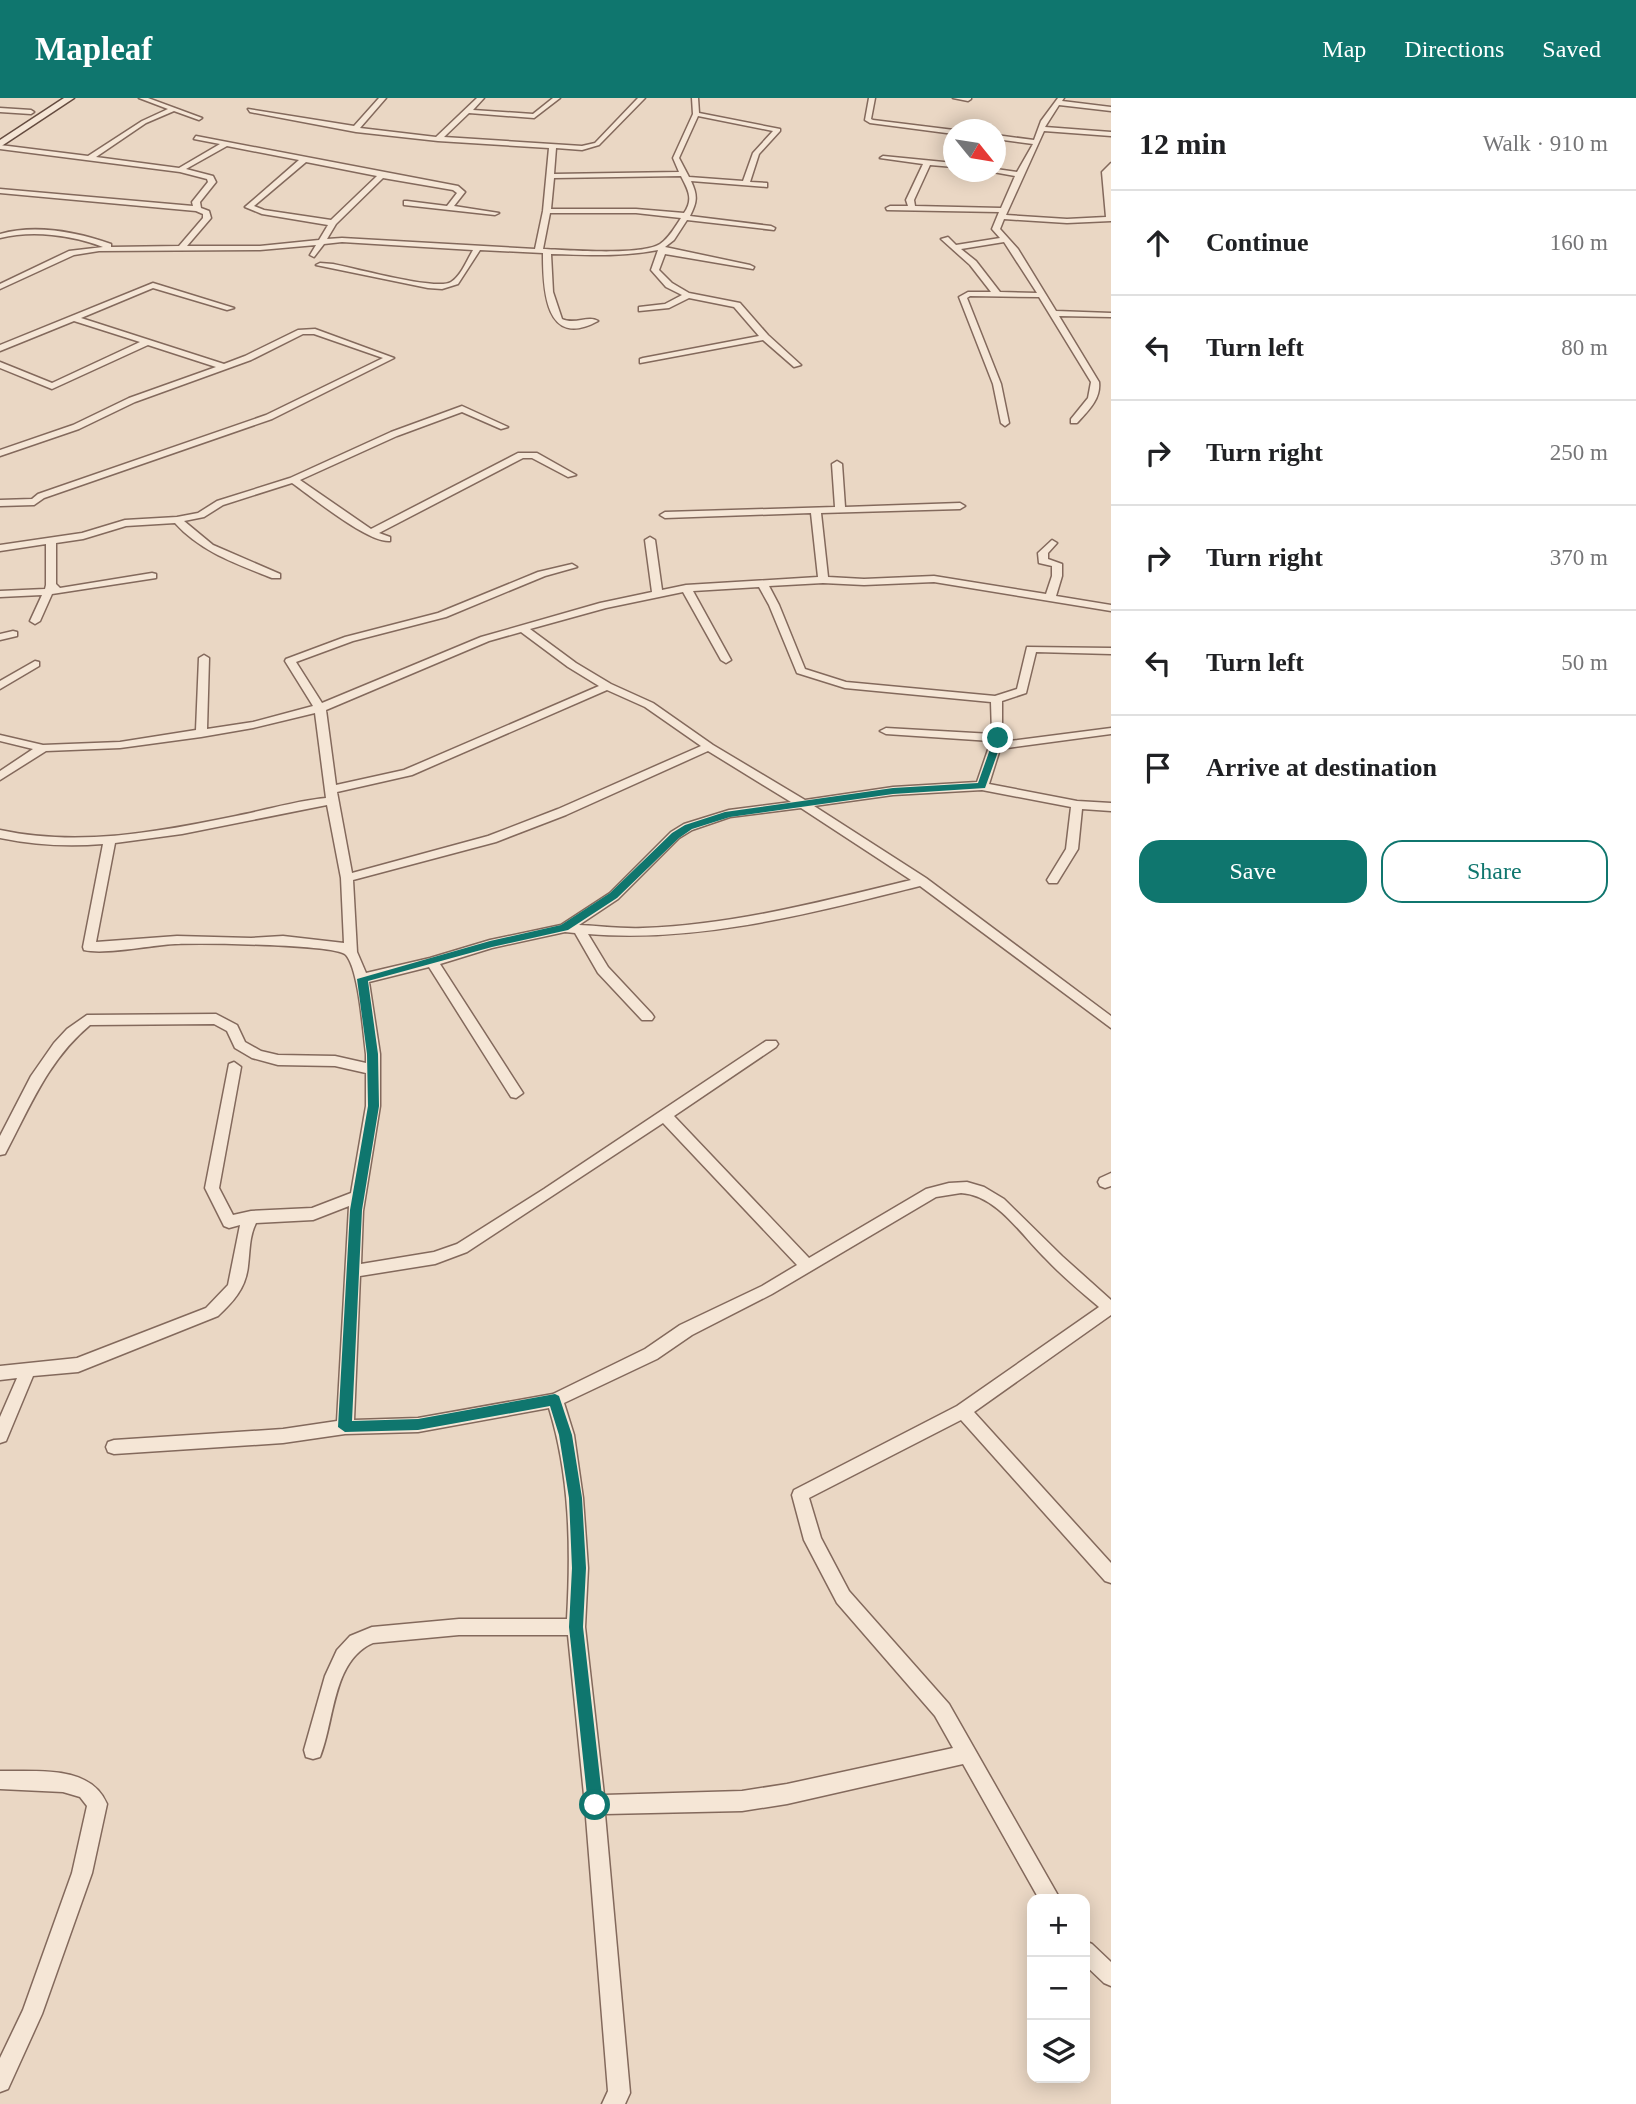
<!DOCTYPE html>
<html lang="en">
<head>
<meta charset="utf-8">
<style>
	:root { --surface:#fff; --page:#f6f6f6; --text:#202124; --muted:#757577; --line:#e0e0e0; --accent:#0f766e }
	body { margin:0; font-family:Georgia,serif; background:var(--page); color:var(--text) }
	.controls { position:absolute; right:21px; bottom:21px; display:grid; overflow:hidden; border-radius:14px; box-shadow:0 4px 18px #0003 }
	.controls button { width:63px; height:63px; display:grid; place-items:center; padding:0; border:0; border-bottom:2px solid var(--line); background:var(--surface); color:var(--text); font:35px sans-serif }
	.compass { position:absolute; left:943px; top:21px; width:63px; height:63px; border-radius:50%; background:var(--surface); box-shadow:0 4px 18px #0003; rotate:120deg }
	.stop { position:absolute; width:21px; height:21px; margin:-16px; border:5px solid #0f766e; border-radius:50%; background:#fff }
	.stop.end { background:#0f766e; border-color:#fff; box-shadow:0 2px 7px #0008 }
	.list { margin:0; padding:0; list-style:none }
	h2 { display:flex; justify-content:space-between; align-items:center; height:91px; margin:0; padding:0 28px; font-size:30px }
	h2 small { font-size:23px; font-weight:400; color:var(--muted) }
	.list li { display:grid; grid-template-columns:46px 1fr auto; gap:21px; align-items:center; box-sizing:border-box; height:105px; padding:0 28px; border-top:2px solid var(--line) }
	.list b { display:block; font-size:26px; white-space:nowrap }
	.list em { font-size:23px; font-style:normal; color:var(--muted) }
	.actions { display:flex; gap:14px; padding:21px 28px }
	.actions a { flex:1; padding:16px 0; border:2px solid var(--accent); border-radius:21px; text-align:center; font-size:24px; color:var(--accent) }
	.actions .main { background:var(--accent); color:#fff }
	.icon { flex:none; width:38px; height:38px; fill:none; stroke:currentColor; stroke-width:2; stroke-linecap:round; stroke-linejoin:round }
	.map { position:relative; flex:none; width:1111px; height:2006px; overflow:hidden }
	header { display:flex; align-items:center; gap:42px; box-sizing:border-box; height:98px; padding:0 35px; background:var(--accent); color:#fff }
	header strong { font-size:33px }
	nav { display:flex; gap:38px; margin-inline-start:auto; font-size:24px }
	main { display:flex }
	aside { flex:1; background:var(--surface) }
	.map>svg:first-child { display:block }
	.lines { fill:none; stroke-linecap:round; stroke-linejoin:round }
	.street-casing { stroke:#83695c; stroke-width:3 }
	.secondary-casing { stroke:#644b3f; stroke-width:3 }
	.street { fill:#f5e6d6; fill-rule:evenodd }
	.secondary { fill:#f5e6d6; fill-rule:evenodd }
	.route { fill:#0f766e }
</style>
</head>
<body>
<header>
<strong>Mapleaf</strong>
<nav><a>Map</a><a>Directions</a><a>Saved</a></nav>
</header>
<main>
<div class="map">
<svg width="1111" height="2006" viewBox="0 0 1111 2006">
	<rect width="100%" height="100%" fill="#ead7c4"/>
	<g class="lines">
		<defs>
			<path id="street" d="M139,0h9l54,20 -3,2 -25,-9 -28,12 -50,34 83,11 41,-24 -26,-5 2,-3 262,50 7,6 -11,14 45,7 -4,2 -91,-10v-4h3l40,5 10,-13 -4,-3 -70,-12 -47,46 -9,15 15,-1 193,11 8,-38 6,-63 -111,-7 -82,-9 -106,-20 -2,-3 106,17 25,-28h7l-26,30 76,9 41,-39h7l-11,12 60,4 20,-16h7l-26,20 -65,-5 -25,24 138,9 13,-3 43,-45h7l-46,47 -17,5 -26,-2 -2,26 125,-2 -6,-14 20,-44 -1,-16h6l1,15 81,16v2l-21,23 -9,28 17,1v4l-76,-6c7,15 6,21 -1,35l81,10 4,2 -1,2 -87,-10 -13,20 -9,7 85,18 4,2 -1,2 -88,-15 -6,16 13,13 17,10 51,10 28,32 33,30 -7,2 -31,-27 -123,23v-4l3,-1 116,-22 -25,-29 -45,-9 -20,10 -30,3v-4l26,-3 17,-9 -16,-8 -15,-17 7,-20c-35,7 -71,5 -107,4l2,38 9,27c13,6 26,-4 36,2 -53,29 -55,-32 -55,-68l-63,-3 -22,34 -16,5 -14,-1 -112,-23 4,-2 13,1c21,4 104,27 118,18 10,-6 16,-22 22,-32l-131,-8 -18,2 -10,13 -4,-2 6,-10 -56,5 -161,1 -25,4 -74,34v-5l69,-33 34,-4c-32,-12 -70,-17 -103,-9v-4c35,-10 77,-2 111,10v3l68,-1 24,-28v-4l-7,-3 -196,-18v-4l193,17 -1,-4 16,-20 -1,-3 -27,-7 -180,-23v-4l88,11 54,-35 26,-12zM698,18l75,15 -20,22 -10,28 -54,-4 -10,-19zM227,48l72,14 -54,47 17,7 66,11 -9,15 -59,6h-73l24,-28 -2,-7 -8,-3 -1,-6 16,-20 -3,-6 -27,-7zM306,64l71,14 -46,44 -67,-10 -10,-4zM681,78c7,14 13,23 3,37l-48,-4h-85l3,-31zM550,115h86l45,5c-6,9 -12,20 -21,26 -19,12 -93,6 -117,5z
				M869,0h6l-4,21 2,1 81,10v4l-84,-11 -5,-3z
				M953,0h18v1l-3,2z
				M1058,0h6l-2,3 49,6v4l-52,-6 -14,22 66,5v4l-67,-5 -38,84 61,4 39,-2 -4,-45 9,-9v58l-44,2 -63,-4 -4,10 18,20 38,62 55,2v4l-52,-1 40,66c2,17 -11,29 -22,41h-6v-4l17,-21 3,-16 -52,-85 -69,-1 -3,2 34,86 8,39 -4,3 -4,-3 -8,-39 -34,-87 9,-5h23l-21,-27 -29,-26 7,-2 8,8 44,-7 -8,-9 7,-17 -112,-2 -1,-2 4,-2h18l-2,-6 17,-36 -43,-6 3,-2 71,7v4l-24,-2 -16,35 1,6 86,2 14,-32 -22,-4 3,-3 21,3 16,-28 -37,-5v-4l38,5 7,-19zM1004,144l33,51 -37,-1 -24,-31 -15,-12z
				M0,10l31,2 3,2 -3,2 -31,-2z
				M153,185l81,25 -7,2 -74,-22 -72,30 143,46 21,-8 53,-26 17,-1 79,29 -122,61 -228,79 -10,7 -34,1v-6l32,-1 6,-5 228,-79 117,-57 -69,-24h-11l-52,26 -116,42 -56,27 -79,27v-6l73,-25 56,-27 87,-31 -68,-22 -96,44 -52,-21v-6l52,21 88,-41 -66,-21 -74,30v-6z
				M462,308l46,21 -7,2 -39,-17 -65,24 -97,44 71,49 147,-76h19l39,22 -8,2 -36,-19h-9l-144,75 11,4v4c-22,2 -78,-44 -98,-58l-69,22 -19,12 -20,4 29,24 67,29v4h-8c-35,-14 -71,-26 -97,-55l-49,3 -43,13 -27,4v41l4,4 92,-15 4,1v4l-104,16 -12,27 -5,3 -5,-3 12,-26 -42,2v-6l45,-2 1,-4v-41l-46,7v-6l82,-12 43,-13 52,-3 21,-4 19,-12 73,-23 101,-46z
				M837,363l5,3 3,43 115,-4 5,3 -5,3 -139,4 7,64 36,2 70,-3 112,18 6,-18v-10l-13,-3 -1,-10 14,-13 5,3 -9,10v6l14,5v12l-6,20 55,9v6l-177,-29 -70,3 -41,-2 -54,3 10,19 26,64 41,13 149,14 22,-7 10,-42 84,1v6l-75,-2 -10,41 -24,8v41l109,-14v6l-111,15 -11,35 88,17 34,2v8l-29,-2 -4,40 -21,34h-8l-2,-3 19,-31 5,-42 -89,-17 -89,5 -79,11 112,72 185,138v12l-191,-142c-109,27 -219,57 -332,48l20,33 44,47 2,3 -2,3h-10l-44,-47 -23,-40 -10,-1 -73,16 -52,16 83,129 -7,5 -5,-1 -82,-130 -60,15 11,72v52l-17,105 -2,53 73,-12 23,-8 87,-55 222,-148h10l2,3 -2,3 -102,69 135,142 117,-69 23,-6 18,-1 17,5 20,12 58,57 49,44v15l-137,97 137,151v20l-6,-2 -144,-161 -152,78 12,40 28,53 100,113 111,195h-21l-76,-135 -176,40 -45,7 -137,3 25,279 -5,11h-23l6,-13 -23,-286 -17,-170h-109l-86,8c-41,18 -38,77 -53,114l-7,2 -7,-2 -2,-7 21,-74 12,-26 13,-14 22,-9 87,-8h108c4,-71 3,-143 -18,-211l-131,24 -73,2 -62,9 -169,11 -6,-2 -2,-5 2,-5 6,-2 169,-11 54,-8 12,-215 -36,14 -57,3c-7,14 -6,28 -8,43 -2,22 -15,36 -30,50l-140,56 -45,4 -27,65 -6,2v-26l17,-39 -17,2v-14l77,-8 129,-50 22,-23 12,-60 -11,3 -5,-2 -19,-38 24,-124 5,-2 7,5 -22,121 14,27 18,-4 61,-3 39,-15 15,-87v-33l-31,-7 -57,-1 -26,-7 -17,-10 -8,-17 -13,-7 -124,1c-42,35 -60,82 -85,129l-5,1v-19l31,-60 23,-33 13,-14 20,-14 129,-1 21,11 8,17 16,9 17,4 57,1 31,7v-9c-3,-22 -7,-84 -20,-99 -10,-11 -149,-12 -171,-11 -23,1 -70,11 -91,6l-1,-3 20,-103c-35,3 -69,1 -103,-6v-8c79,17 158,2 236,-14 30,-6 59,-15 90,-18l-11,-85 -62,15 -52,9 -81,11 -74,3 -46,29v-9l33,-22 -33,-8v-6l43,10 77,-3 76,-12 3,-72 5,-3 5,3 -2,71 46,-7 60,-16 -28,-45 1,-2 59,-22 93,-24 100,-41 34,-8 5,3 -32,9 -99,41 -93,24 -57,21 26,41 159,-66 119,-34 52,-11 -7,-52 5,-3 5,3 7,50 24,-5 132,-8 -7,-64 -146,5 -5,-3 5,-3 170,-5 -3,-43zM759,489l10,18 28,68 48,15 146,14 1,32 -106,-6 -6,3 6,3 105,7 -14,41 -84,5 -88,13 -92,-55 -60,-42 -42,-19 -35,-21 -46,-34 76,-21 77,-16 38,68 5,3 5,-3 -38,-69zM521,534l47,35 31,19 -195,84 -68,15 -10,-75 163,-69zM607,592l38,17 56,39 -143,63 -70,27 -136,37 -15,-81 75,-17zM708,653l83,51 -62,8 -45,14 -13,8 -61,61 -49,32 -71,15 -60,18 -64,15 -9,-21 -4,-72 143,-38 70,-27zM327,707l14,73 3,65 -61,-7 -32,2 -74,-2 -81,6 19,-99 67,-9zM801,710l110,72c-88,21 -177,45 -268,48 -21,1 -42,-2 -64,-3l39,-26 61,-61 13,-8 38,-13zM663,1025l134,142 -35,21 -82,39 -35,24 -92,45 -135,24 -64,2 6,-144 75,-12 32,-12zM961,1095c36,2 61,43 85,66 16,17 35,33 53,48l-142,99 -163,84 -2,5 12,45 33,63 98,113 18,32 -166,36 -45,7 -138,4 -19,-168 3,-59 -5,-70 -9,-63 -10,-32 93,-44 35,-24 80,-41 164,-97z
				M13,533l4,1v4l-17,4v-6z
				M35,563l4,1v4l-39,23v-8z
				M1111,1075v13l-6,2 -5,-2 -2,-4 2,-4z
				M0,1673c36,1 90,-7 107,33l-15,69 -50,141 -34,75 -8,3v-34l23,-48 49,-137 15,-67 -7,-9 -17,-5 -63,-3z
				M1085,1843l7,3 19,18v24l-7,-3 -19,-18z"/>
			<path id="secondary" d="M64,0h10l-74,49v-7z"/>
		</defs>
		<use href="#street" class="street-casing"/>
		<use href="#secondary" class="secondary-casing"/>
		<use href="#street" class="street"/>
		<use href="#secondary" class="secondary"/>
	</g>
	<path class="route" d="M998,638l5,2 -18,50 -92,6 -163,23 -38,12 -13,9 -62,60 -49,32 -76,17 -124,34 10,73 1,52 -17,104 -10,211 66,-2 137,-25 4,2 13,39 10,63 4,70 -3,59 20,178 -2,5 -6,3 -5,-3 -2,-5 -19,-178 3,-59 -3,-70 -10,-63 -9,-29 -132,24 -73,2 -7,-5 12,-217 18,-104 -1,-52 -10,-75 133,-38 71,-16 49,-32 62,-60 13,-8 40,-13 168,-24 85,-5 16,-45z"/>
</svg>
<div class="controls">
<button>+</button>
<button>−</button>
<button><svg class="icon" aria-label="layers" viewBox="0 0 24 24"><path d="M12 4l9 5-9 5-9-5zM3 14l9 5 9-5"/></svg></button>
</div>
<svg class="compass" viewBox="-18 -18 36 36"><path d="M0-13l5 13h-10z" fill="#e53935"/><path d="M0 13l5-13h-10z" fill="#757577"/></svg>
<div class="stop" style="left:595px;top:1707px"></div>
<div class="stop end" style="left:998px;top:640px"></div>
</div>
<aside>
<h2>12 min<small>Walk · 910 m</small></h2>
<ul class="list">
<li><svg class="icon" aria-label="ahead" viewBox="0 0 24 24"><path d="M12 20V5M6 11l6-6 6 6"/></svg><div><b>Continue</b></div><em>160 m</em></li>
<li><svg class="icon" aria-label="left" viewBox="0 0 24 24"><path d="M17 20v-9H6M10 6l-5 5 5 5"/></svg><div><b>Turn left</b></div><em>80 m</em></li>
<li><svg class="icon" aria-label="right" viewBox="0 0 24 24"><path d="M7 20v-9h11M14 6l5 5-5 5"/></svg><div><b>Turn right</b></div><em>250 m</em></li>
<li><svg class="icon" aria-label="right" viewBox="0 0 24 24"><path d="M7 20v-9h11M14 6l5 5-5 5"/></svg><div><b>Turn right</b></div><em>370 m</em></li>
<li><svg class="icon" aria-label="left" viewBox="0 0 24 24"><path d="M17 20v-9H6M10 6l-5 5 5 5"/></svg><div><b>Turn left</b></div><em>50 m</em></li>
<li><svg class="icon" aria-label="arrive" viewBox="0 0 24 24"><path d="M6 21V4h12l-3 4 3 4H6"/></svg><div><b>Arrive at destination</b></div></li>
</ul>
<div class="actions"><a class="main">Save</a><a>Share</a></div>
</aside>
</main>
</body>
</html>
